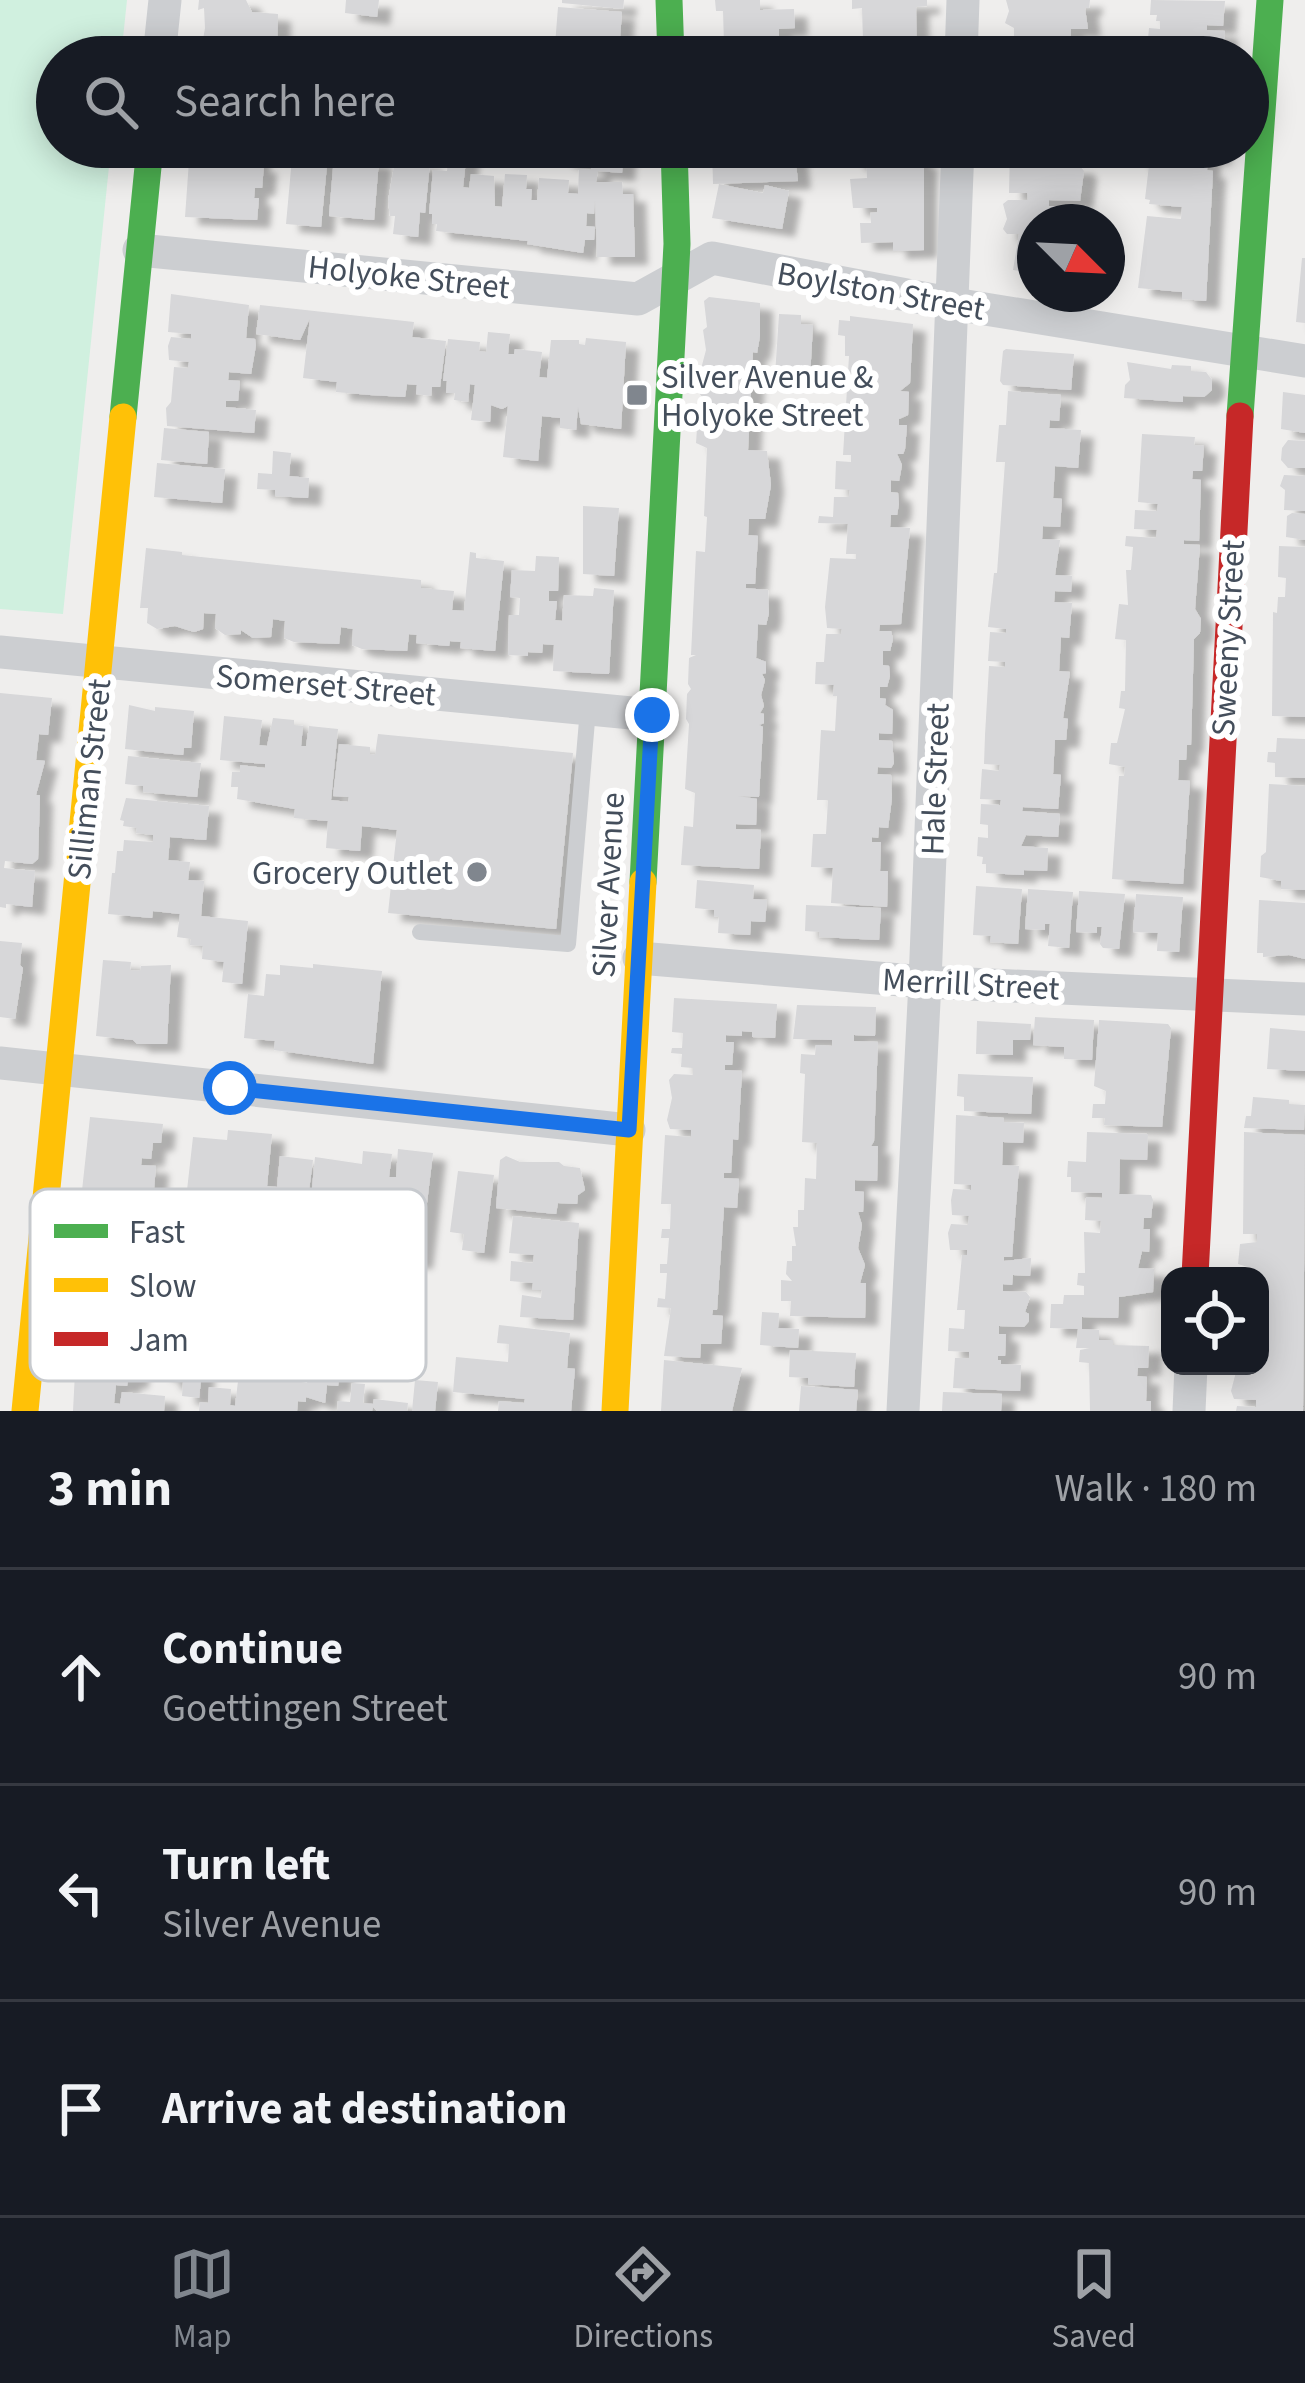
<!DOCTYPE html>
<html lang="en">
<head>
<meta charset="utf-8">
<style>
	:root { --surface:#171b24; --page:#242831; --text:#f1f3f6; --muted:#9ea1a6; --line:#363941; --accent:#80868e }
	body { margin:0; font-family:"Source Sans 3",sans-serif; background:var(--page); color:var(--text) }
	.controls { position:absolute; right:36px; bottom:36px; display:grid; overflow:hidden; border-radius:24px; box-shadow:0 6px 30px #0003 }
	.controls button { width:108px; height:108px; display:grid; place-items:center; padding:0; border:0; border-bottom:3px solid var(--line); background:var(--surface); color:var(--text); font:60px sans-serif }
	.compass { position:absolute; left:1017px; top:204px; width:108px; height:108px; border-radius:50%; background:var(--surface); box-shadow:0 6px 30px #0003; rotate:114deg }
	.stop { position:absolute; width:36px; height:36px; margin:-27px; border:9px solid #1a73e8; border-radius:50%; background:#fff }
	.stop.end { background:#1a73e8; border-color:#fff; box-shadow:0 3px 12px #0008 }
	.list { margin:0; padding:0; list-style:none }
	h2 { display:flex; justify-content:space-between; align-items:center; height:156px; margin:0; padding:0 48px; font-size:51px }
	h2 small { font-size:39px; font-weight:400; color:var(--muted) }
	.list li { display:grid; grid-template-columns:78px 1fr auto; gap:36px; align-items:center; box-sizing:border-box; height:216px; padding:0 48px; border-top:3px solid var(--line) }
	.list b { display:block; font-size:45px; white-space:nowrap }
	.list p { margin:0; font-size:39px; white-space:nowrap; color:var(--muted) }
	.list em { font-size:39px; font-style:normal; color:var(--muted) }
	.icon { flex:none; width:66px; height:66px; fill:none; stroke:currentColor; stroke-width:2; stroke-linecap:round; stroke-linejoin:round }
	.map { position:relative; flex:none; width:1305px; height:1411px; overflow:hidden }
	.search { position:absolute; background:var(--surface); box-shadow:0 6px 30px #0003; left:36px; right:36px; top:36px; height:132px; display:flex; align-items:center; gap:30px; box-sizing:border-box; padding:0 42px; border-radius:66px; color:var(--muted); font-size:45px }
	.sheet { height:804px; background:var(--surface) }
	nav { display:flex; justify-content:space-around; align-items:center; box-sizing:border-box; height:168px; border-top:3px solid var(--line); background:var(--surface); font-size:33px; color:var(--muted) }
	nav a { display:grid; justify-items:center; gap:6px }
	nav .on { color:var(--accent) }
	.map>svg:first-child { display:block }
	.green { fill:#d0f0df }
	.building { fill:#d7d7d9; filter:url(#shadow) }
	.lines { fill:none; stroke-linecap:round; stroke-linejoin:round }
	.lane { stroke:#ccced1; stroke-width:16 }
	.street { stroke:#ccced1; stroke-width:33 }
	.fast { stroke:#4caf50; stroke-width:27 }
	.slow { stroke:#ffc107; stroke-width:27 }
	.jam { stroke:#c62828; stroke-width:27 }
	.route { stroke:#1a73e8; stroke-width:15 }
	.poi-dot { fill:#80868e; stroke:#fff; stroke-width:4.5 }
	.labels { text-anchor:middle; stroke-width:12; stroke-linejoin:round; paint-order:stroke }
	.street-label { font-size:33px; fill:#444e5b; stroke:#fff }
	.poi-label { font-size:33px; fill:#444e5b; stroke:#fff; text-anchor:start }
	.key { fill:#fff; stroke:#c7cace; stroke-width:3 }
	.key-label { font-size:33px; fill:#444e5b }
</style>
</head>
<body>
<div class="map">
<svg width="1305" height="1411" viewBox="0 0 1305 1411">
	<defs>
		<filter id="shadow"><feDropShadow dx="13" dy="8" stdDeviation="3" flood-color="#0004"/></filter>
	</defs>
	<rect width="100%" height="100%" fill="#efeeed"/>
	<path class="green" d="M0,0h127l-6,57h-64v90h54l-48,467 -63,-5z"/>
	<path class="building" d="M199,0h47l6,12 26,2 -1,43h-77l5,-29 -1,-20 -6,2z
		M346,0h33l-2,17 -32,-4z
		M562,0h62l-1,9 -61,-6z
		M715,0h45v10l34,-1 1,19 -16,1v28h-63v-13h8l-1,-33h-7z
		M852,0h75v6l-11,1 1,50h-61l-1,-16h8l-1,-33 -10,1z
		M1006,0h84l-1,8h-4l3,21h-17l-1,28h-50l-6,-3v-26l-9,-5 4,-12z
		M1151,0l74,1 -2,25 -16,-1v5l18,1 -2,26h-66v-6l-10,-1 2,-22 11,1v-8h-4l1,-6h-7z
		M558,7l64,5 -3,39 -64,-6z
		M190,147h76l-1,4h-7l-1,14h7l-2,23h-7l-1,10h5l-2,22 -72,-3z
		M293,147h18l-1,6 18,2 -7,72 -35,-3z
		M561,147h63l-2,26 -24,-2 -2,11h26l1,12h10l2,63h-38l-2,-56 -1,13 -7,-1 -1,13 9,1 -1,13h-9l-2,13 -56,-9 1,-3 -92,-10 1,-7h-5v-10h-3l4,-44 14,1 2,-22 18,2 -4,36 6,1 2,-14 23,2 1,30 7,1 3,-33 22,1 -1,14h6l-1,11h6l2,-22 30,2 -1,13 10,1 1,-25 12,1v-5l-31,-6z
		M712,147h82l4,34 -85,3z
		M852,147h66v13h6v90l-31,1v-9l-32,1 -1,-20h11l-1,-10 7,-1v-4h-24l-3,-29 17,-1 -1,-16h-14z
		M1010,147h56l-1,19h15l4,5 -4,30 -31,-1v6h32l-1,16h-45v51l-22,-3 6,-36h-12l-4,-5 4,-10 -4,-15 5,-4h20l-1,-7h-18z
		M1139,147h80l-1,10 -10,-1 -1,14 6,1 -7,130 -24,-2v-7l-44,-4 9,-72 34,3 1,-12 -33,-3 1,-4 -5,-1 4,-34 -11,-1z
		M334,156l45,4 -5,60 -45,-4z
		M395,160l35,3 -5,50 -5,-1 -2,25 -25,-3 2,-18h-5l-2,-15z
		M719,184l44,9 2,-8 24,6 -7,38 -70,-11z
		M1302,258h3v65l-9,-1z
		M171,294l78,11 -3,33 9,1 1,6 -5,29 -22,-2 -1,8 12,1 -2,20h-12v6l30,3 -2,23 -87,-7 -1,-18 5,-6 3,-35 14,1 1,-6 -20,-2 -1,-14 3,-9 20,2v-5l-23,-2z
		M709,297l51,6v33l-3,17 -4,-1 -5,98 19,1 4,34 -6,34h-16l-1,16 10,1 -3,48h-9v4l22,2 1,23 -3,12 -8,-1 -2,34 10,4v11l-4,1 3,6 -4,15 3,11 -4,7 4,1v9l-5,2 4,2 -4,70 -21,-1 19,3 -1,26 -20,-1v5l25,1 -2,39 -78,-4 3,-39 9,1 2,-34 -10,-4 4,-65 -3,-5 1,-25 4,-5 -3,-5 1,-26 7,-3h-5l5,-104 9,1 2,-35 -3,-1 3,-68 -11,-5 1,-14 5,-6 -5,-4 1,-14 5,-7 -4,-5 1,-13 4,-3 -3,-8 5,-19 -3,-20 4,-3 -3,-26z
		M260,305l154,17 -2,15 34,4 -6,46h-8l-1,9 -15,-2 1,-9 -10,-1 -2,13 -35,-2 -34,-3 1,-10 -34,-4 7,-60 -10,22 -44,-6z
		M779,314l22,1v9l12,1 -3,52 -35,-2z
		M850,316l63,8 -3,59 -10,8 9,1 -1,23 -9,4v6h8l-2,24 -2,5h-6l5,11 -3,16 -8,-1v12l7,1 1,11 -2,11h-6l-1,12 20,1 -9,96 -21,1 -1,6h12l2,8 -3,12h-7v14l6,1 1,10 -3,11h-7v11l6,1 -1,6 8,5 -1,24 -13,-1v7l13,1 2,22 -3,5 -13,-1 -1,7 14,1 1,23 -4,30 -9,-1 -1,11 -6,-1v5h9l-1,29h8l-1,36 -56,-4 2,-35 -22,-1 2,-33h13l2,-34h-11l4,-70 14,1 2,-35h-4l1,-11 -19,-1 1,-22h8l2,-28h15l1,-5 -15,-1 -2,-21 5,-49 26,1v-5h-10l2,-30 -30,-1 1,-7 14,1 1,-20h15l1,-7 -15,-1 1,-28 15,1v-7h-8l6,-99h-4v-20l-7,-1 1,-15 11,1z
		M488,332l22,2 -2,20h6l1,-5 27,3 -3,25 8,1 4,-38h28v4l6,1 1,-7 40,4 -5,87 -40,-5 -3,-17 -2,23 -16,-2v-10l-18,-2 -4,45 -35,-4 5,-51 -6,3 -11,-4 -1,17 -19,-2 4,-35 -5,-1 -2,18 -14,-2 1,-7h-9l1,-12h-4l5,-42 32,3 -1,9 7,1z
		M1006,349l68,5 -3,36 -68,-5 -3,-4 3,-30z
		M1127,362l44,7 1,-4 19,1v5l15,1 6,8v10l-8,7 -21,-1v6l-59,-4 1,-13 5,-5z
		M1008,391l53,4 -2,26 -9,-1 -1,8 32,2 -3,38 -23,-2 -2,32 9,1 -2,28 -17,-1 -1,13 18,1 -5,35 17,1 -1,16 -16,-1 -1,11 18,1 -3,35 -8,-1 -2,34 11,1 -7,46 5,1 -2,21h-11l-2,34 8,1 -3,34 -35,-2 -1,4 38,3 -2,23 -32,-2 -5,11 27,2 -1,23 -23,-1v5l-38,-2v-9h-4l1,-7 -6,-1 1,-19 10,1v-13l-8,-1 1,-20 19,1 1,-5 -21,-1 2,-30 17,2 1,-6 -16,-1 1,-29 4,-69 16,1v-5l-17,-1 2,-29 16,1v-4l-18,-2 6,-54h3l8,-111h-9l3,-37h7z
		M1283,392l22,3v38l-24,-4z
		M164,428l45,4 -2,32 -46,-4z
		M1142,434l53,3 -1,8 10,1 -2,25h-9l-1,8 9,1 -2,61 -15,-1v4l16,1 -5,64 6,10 -1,14 -6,6 -3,106h-4l-1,15h-7l-1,20 12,1 -7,103 -71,-5 7,-103h5l1,-9 -16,-3 2,-21h6l8,-34 -6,-1 2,-17h4l1,-51 -11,-1 4,-35 9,1 -2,-35h5l2,-23 -8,-1 1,-10 30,2 1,-8 -23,-1 1,-19 22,1 1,-7 -20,-2z
		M1288,440l17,1v27h-17l-7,-8 1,-12z
		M273,451l18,2 -2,23 20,2 -1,20 -33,-2v-6l-18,-1 1,-16 14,1z
		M157,463l68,6 -3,34 -68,-6z
		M1284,475l21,1v35l-21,-1 1,-20 -5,-4z
		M583,506l36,2 -5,68 -31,-2z
		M1292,513l13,1v26l-19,-3 1,-21z
		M1279,546l26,1v170l-33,-1 1,-104 4,1 1,-16h7l1,-19 -8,-1z
		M146,548l36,4v3l239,25v8l33,3 -2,19 12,1 6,-59 6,1v5l28,3 -9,90 -35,-3 1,-6 -11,-1 -1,5 -33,-3 1,-8 -8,-1 -2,17 -45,-2 -10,-4 1,-16 -12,-2 -2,17 -45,-2 -10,-4 1,-17 -12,-2 -2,18 -18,1 -12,-8v4l-16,1 -10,-7 1,-14 -12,-1 -1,16 -9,3 -19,-6 -18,3 -10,-6 1,-15h-8z
		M536,556l23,1 -1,34h-9v10h8l-2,19 7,1 2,-26 29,1 1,-8 20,2 -5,84 -56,-3 1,-26 -11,-1 -1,9 -14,-1v4l-20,-1 1,-40h10l1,-17 -10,-1 2,-27 23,1z
		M0,693l52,5 -4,37 -9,-1 -3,26 9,1 -9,34h4l-2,64 -6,5 -27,-3 -1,7 31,3 -3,36 -26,-3v4l-6,-1z
		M129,705l26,6v-4l39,4 -3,37h-7l-1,7 -58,-6z
		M224,716l38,4 -3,25 8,1 6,-28 21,2v5l9,1 -2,20h5l3,-20 29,3 -7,71 17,2 1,-5 -16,-1 6,-52 31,3v7l5,1 3,-21 195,19 -17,176 -168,-16 9,-83 -35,-4 -2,25 -34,-3 2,-27 -34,-3 1,-9 -58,-10 1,-12h-7l1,-15h8v-7l25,3v-4l-45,-4z
		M1277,738l28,1v39l-30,-1v-14l-8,-1 1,-10h8z
		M128,756l73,7 -4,34 -54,-5v-6l-18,-2z
		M1269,784l36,2v104l-24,-1v-8l-21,-4 1,-21 5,-4z
		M126,798l83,8 -3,34 -36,-3 -2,23 22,2 -2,18 16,1 -3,35 47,5 -6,63 -20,-2 2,-20 -22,-3 1,-13 -13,-1 1,-6 -14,-2 3,-23 -27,-3 -1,7 -44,-4 4,-41h3l2,-22h6l1,-11 29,2v-7l-17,-2 1,-5 -14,-2 1,-5 -4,-1z
		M697,880l57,5 -1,14 14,1 -2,22 -14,-1 -1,14 -32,-2 1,-16 -5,-1v-6l-19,-2z
		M976,886l46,3 -4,55 -28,-2 1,-6 -18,-1z
		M1028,889l45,3 -4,56 -21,-2 2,-22h-5v6l-20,-1z
		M1079,891l46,3 -6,55 -16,-1 -3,-4 2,-17h-5v6l-21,-1z
		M1136,894l47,3 -4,55 -22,-1 1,-18 -25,-1z
		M1259,900l46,3v56l-16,-4 -26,2v-4h-6z
		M806,905l75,3 -2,32 -60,-3 1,-5 -15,-1z
		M0,941l22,2 -2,22 3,3 -8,51 -15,-2z
		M103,960l28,2 -1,8 10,1 1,-5 30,-1 -4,79h-30l-4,-4 -37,-4z
		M313,964l69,7 -9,93 -99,-14 1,-9 -31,-3 4,-44 16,2 2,-22 14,1v-10l33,3z
		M674,998l103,6 -2,34 -23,-1v-5l-10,-1v5l-16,-1v7h8l-2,23h-7v5l17,1 -4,69 -5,-1 -2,34h-7v5l15,1 -2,29 -13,-1 -7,103h-4l-1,5 11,1 -2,28h-20l-1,14 -36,-2 7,-48 -14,-1 1,-9 7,1 2,-26h-7v-9h7l2,-26h-8l1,-9h8l1,-25h-10l4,-69 26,2v-7l-21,-1 -3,-9 5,-22 -3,-18 5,-6 19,1v-7l-12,-1 1,-13 -11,-1 1,-5h10l1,-15 -11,-1z
		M797,1005l79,2 -1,29 -21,-1v6l24,1 -4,99 -3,5h7l-1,35 -22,-1v11l9,1 -1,20h-5l4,13 -4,23 7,17 -5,18h6l-1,35 -75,-2 1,-15h-10v-21l11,1 -6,-7 1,-13h5v-15h4l-3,-19h5v-17h6l1,-32 11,1 1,-36 -15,-1 3,-68 -5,-1 1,-19 14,1 1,-10 16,1v-6l-39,-1z
		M1035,1017l59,3 -2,40 -28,-1v-12l-31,-2z
		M1099,1020l69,4 3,4 -9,99 -58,-2 1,-7h-13l1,-14h12l1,-13 -12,-5z
		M977,1021l54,3 -1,16h-17v15l-37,-1z
		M1270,1028l35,3v40l-38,-2z
		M958,1074l75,3 -2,37 -67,-3v-14l-7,-1z
		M1253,1097l36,3v4l16,1 -1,25 -60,-2 2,-12h5z
		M956,1115l48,3v4l20,1 -1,20 -20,-1 -1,23 17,1 -7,91h-8v4l27,-3 -1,18 -17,-1 -1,10 -9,-1v7l23,1 4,5 -5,15 4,2v7l-5,6 -25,-1v8h7l-1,22h-7v4h3v4l20,1 -1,26 -67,-3 2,-30h14v-6l-21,-1 1,-23 15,1 1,-19h-8l5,-55h5v-5h-17l-2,-17 3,-9 17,1 1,-9 -17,-1 -1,-15 2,-11 18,1v-5l-17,-1z
		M90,1117l73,7 -2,19h-8l-2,16 -9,-1 -1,7 15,1 -2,23 -16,-1v5l-8,-1 -1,6 14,2 -2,22 -14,-2 -1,6 -45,-4 -2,-4z
		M228,1130l44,4 -5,52 10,1 3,-31 33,4 -11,84 -36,-3 3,-28 -18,1 -2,23 -18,-2 2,-23 -14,-1 2,-15 -12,-1 -1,6 -22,-2 7,-62 34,3z
		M1087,1132l61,2 -1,26 -27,-1 -1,35 32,1 2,5 -2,18h-7l-1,11h7l-1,23 -7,-1 -4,17 16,1 -1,23 -34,5 -1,21 -36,-1v12l17,1v10h14v5l36,1 -1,22h-10l-1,8 10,1 -1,24h5v10h-61l-1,-48 -10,-1 1,-12 10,-2h-14l2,-19 -28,-1 1,-24h12l1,-9h20v-9l-7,-1 1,-12h7l-1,-41 16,1 1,-12 -16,-1 1,-23 16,1v-5l-31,-1v-15h-4l1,-16 18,1z
		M1244,1132l61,3 -2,276h-67l1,-5 19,1v-7l-22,-1 -3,-8 5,-19 18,1v-7h6v-90h-6v-7l-16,-5 2,-20 17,-2v-8h-14z
		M398,1149l35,4 -13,108h-31l1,-31 -18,-2 1,-9 -17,-2 -2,25 -14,-2 1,-16 -18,-2 -1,18 -15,-1 8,-82 47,7 1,-13 29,3 -3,23h7z
		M506,1156l14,6h39l5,4 16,2 5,22 -7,5 -1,9 -19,-1 -2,11 -60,-6 4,-48z
		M458,1171l36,4 -10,78 -22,-3 2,-16 -14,-2z
		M513,1216l66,7 -6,97 -53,-3 2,-22 19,3 1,-8h-10l1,-7 -23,-2 1,-20 22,2 1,-8 -25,-2z
		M83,1295l73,7v23l-19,-2 -4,30 -28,-3v6l14,1v4l10,1v6l8,1 -2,12 -7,-1 -1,6 -11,-1 -2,18 6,1 2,-12 43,4 -1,15h-91l3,-58 -10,-4 3,-30 12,-1z
		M762,1312l17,1 -1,15 21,1 -1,19 -38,-3z
		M499,1325l71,8 -3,35 8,1 -4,42h-73l1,-10 25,2 1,-4 -72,-7 3,-35 52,5 1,-18 -12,-1z
		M790,1350l66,3 -2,34 -46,-3v-6l-19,-1z
		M311,1351l31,3 -4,32 -11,-1 -2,18 -19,-6v5l-8,-1 -1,10h-98l1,-9 8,1 1,-16 22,2 -1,16 5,1 4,-33 5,1 2,-19 22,3 -1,18 6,1 1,-15 17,1 -2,18 18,2z
		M159,1359l44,4 -4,35 -17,-2 1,-14 -16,-1v-7l-9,-2z
		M664,1360l78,8 -10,43h-71z
		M415,1380l23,2 -3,29h-23z
		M352,1383l13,1 -2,19 10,1 1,-5 34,4 -1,8h-30l-4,-4 -1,4h-35l1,-10 12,1z
		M801,1386l57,4 -2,21h-57z
		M943,1392l59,2 -1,17h-59z"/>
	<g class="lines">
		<path class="lane" d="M420,932l148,12 20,-235"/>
		<path class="street" d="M159,57l6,-57
			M961,57l2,-57
			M139,250l499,49 74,-41 242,46 351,57
			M0,652l652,63
			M639,958l286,24 380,17
			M0,1063l629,67
			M903,1411l22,-429 33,-835
			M1189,1411l2,-45"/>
		<path class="fast" d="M669,0l2,57
			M1240,416l30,-416
			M123,417l27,-270
			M643,882l34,-638 -3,-97"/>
		<path class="slow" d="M25,1411l98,-994
			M615,1411l28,-529"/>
		<path class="jam" d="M1195,1276l45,-860"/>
	</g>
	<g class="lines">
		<path class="route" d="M230,1088l399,42 23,-415"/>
	</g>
	<g class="poi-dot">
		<rect x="625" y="383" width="24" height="24" rx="6"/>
		<circle cx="477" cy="872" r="12"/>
	</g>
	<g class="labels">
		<g class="street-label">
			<text transform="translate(409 276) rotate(6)" y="12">Holyoke Street</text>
			<text transform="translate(881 290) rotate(10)" y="12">Boylston Street</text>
			<text transform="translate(1227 638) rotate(-87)" y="12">Sweeny Street</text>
			<text transform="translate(326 684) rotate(5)" y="12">Somerset Street</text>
			<text transform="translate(88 779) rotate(-84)" y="12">Silliman Street</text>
			<text transform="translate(934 779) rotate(-88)" y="12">Hale Street</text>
			<text transform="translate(607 885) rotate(-87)" y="12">Silver Avenue</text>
			<text transform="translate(971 983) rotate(3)" y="12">Merrill Street</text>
		</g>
		<g class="poi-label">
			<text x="661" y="388">Silver Avenue &amp;<tspan x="661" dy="38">Holyoke Street</tspan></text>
			<text x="453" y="884" text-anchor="end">Grocery Outlet</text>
		</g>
	</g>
	<rect x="30" y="1189" width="396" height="192" rx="18" class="key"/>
	<rect x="54" y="1224" width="54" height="14" fill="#4caf50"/>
	<rect x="54" y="1278" width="54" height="14" fill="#ffc107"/>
	<rect x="54" y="1332" width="54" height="14" fill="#c62828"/>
	<g class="key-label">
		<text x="129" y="1243">Fast</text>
		<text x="129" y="1297">Slow</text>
		<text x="129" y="1351">Jam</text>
	</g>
</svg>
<div class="controls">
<button><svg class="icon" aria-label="locate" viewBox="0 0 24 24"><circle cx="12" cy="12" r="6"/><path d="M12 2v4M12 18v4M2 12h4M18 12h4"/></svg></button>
</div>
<svg class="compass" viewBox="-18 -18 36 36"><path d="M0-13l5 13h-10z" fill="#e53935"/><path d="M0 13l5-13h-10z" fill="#9ea1a6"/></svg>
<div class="stop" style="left:230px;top:1088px"></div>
<div class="stop end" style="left:652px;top:715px"></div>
<div class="search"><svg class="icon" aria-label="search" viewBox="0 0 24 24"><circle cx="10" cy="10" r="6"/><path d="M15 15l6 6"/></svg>Search here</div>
</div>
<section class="sheet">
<h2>3 min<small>Walk · 180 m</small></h2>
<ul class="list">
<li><svg class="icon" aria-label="ahead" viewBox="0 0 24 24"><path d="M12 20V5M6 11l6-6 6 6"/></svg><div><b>Continue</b><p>Goettingen Street</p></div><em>90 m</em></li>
<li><svg class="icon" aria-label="left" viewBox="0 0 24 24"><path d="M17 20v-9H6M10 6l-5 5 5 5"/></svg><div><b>Turn left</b><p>Silver Avenue</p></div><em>90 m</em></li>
<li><svg class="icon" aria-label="arrive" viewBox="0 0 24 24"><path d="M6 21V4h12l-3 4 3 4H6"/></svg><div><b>Arrive at destination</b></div></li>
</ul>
</section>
<nav>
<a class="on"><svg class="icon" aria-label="map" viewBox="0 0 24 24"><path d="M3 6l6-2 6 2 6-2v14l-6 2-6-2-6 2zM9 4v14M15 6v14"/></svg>Map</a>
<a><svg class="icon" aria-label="directions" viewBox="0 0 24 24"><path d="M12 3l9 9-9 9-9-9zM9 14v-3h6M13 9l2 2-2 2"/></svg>Directions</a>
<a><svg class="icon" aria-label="saved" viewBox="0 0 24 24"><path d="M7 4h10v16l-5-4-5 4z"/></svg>Saved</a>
</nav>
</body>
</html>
